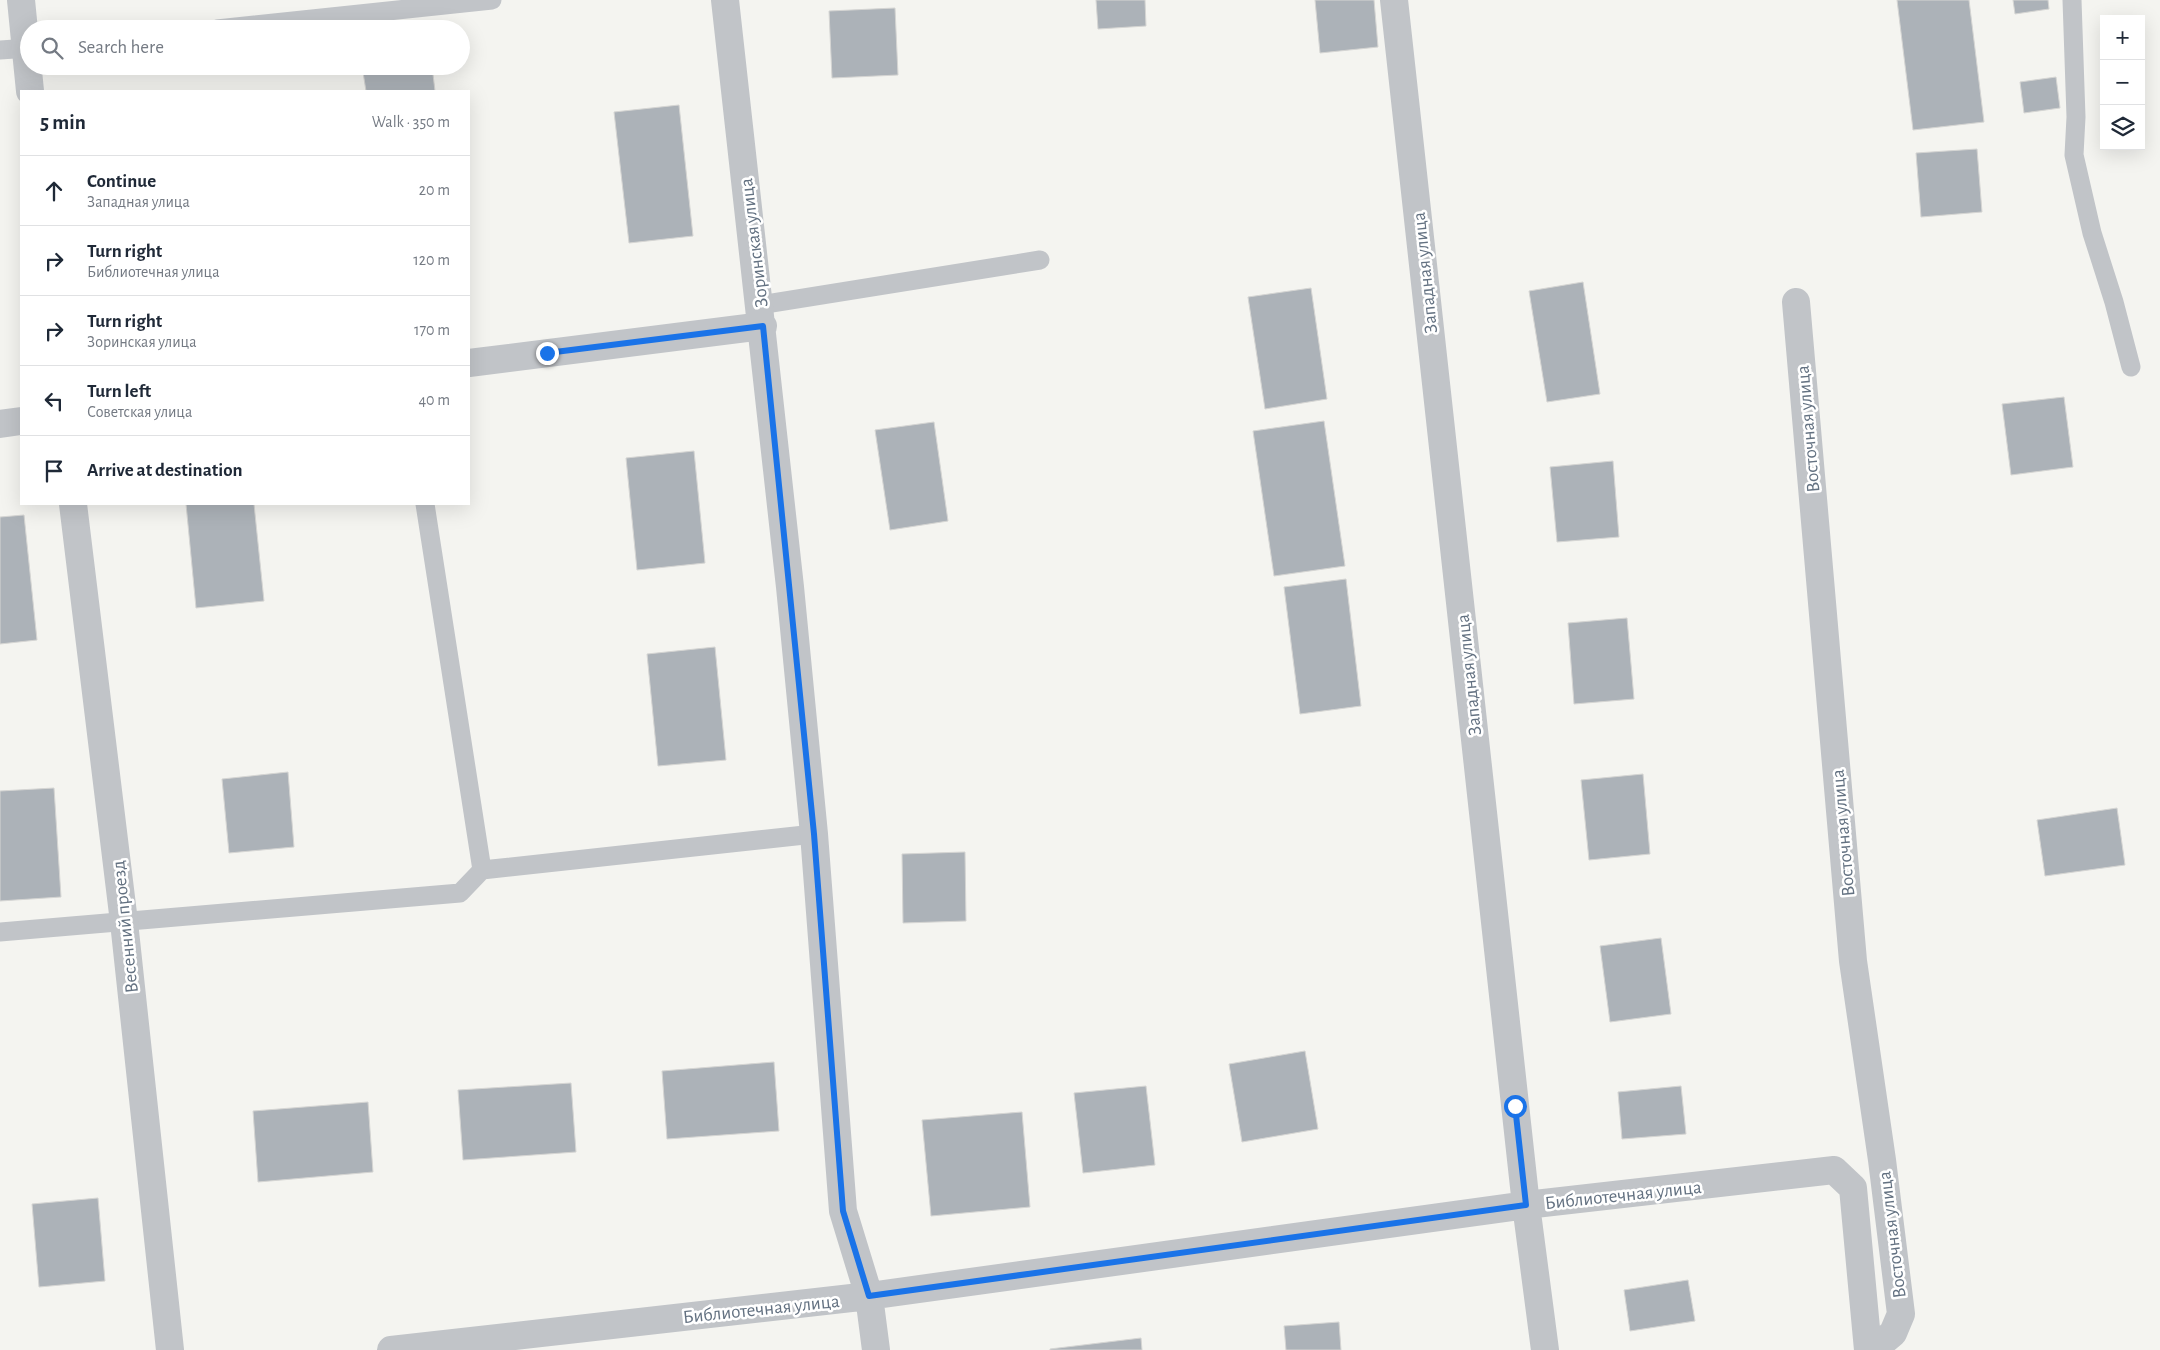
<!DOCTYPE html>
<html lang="en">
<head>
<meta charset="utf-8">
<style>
	:root { --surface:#fff; --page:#f6f6f7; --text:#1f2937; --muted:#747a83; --line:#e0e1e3 }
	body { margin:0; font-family:"Alegreya Sans",sans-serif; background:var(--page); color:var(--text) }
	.controls { position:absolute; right:15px; top:15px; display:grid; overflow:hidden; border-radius:0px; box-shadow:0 5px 20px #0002 }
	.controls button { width:45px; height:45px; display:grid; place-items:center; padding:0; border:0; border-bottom:1px solid var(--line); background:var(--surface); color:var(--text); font:25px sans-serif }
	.stop { position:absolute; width:15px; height:15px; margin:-11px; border:4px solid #1a73e8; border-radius:50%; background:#fff }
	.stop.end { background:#1a73e8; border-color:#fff; box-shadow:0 1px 5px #0008 }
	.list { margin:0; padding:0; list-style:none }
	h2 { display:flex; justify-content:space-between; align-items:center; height:65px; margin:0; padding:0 20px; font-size:21px }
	h2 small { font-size:16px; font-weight:400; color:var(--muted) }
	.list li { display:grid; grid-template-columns:32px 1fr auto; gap:15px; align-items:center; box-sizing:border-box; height:70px; padding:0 20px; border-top:1px solid var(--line) }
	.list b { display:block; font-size:19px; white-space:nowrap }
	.list p { margin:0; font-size:16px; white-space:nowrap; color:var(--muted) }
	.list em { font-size:16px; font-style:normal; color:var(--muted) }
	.icon { flex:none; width:28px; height:28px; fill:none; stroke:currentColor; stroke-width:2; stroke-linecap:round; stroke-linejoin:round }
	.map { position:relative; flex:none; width:2160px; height:1350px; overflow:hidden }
	.search { position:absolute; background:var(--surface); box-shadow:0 5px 20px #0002; left:20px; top:20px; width:450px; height:55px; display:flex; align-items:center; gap:12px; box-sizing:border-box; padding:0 18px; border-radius:28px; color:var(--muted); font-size:19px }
	.panel { position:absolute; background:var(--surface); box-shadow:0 5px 20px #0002; left:20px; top:90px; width:450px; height:415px; border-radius:0px }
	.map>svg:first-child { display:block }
	.building { fill:#acb2b8; stroke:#d5d5d3 }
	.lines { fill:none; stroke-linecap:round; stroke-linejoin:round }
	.service { stroke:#c1c4c8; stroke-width:19 }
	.minor { stroke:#c1c4c8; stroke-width:28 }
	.route { stroke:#1a73e8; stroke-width:6 }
	.labels { text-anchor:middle; stroke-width:5; stroke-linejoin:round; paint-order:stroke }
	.street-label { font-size:19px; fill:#637181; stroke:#fff }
</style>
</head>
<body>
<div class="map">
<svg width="2160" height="1350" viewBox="0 0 2160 1350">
	<rect width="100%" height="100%" fill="#f4f4f0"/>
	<path class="building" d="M1096,0h49l1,26 -48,3z
		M1315,0h59l4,47 -58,6z
		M1897,0h72l15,122 -71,8z
		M2013,0h35l1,9 -34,5z
		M895,8l3,67 -66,3 -3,-67z
		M362,66h70l3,25h-69z
		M2056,77l4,31 -36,5 -4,-31z
		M679,105l14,131 -64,7 -15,-131z
		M1977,149l5,63 -61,5 -5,-64z
		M1583,282l17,112 -53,8 -18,-111z
		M1311,288l16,111 -62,10 -17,-112z
		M2064,397l9,70 -62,8 -9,-71z
		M1324,421l21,145 -71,10 -21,-145z
		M934,422l14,99 -58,9 -15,-100z
		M694,451l11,112 -68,7 -11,-112z
		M1613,461l6,76 -62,5 -7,-75z
		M186,504h68l10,97 -68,7z
		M24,515l13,125 -37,4v-127z
		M1346,579l15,127 -61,8 -16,-127z
		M1627,618l7,81 -60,5 -6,-81z
		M715,647l11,113 -68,6 -11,-112z
		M288,772l6,75 -65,6 -7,-74z
		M1643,774l7,80 -61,6 -8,-80z
		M54,788l7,109 -61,4v-110z
		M2117,808l8,57 -80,11 -8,-56z
		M965,852l1,69 -63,2 -1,-69z
		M1661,938l10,76 -61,8 -10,-76z
		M1305,1051l13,78 -76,13 -13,-78z
		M774,1062l5,69 -112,8 -5,-68z
		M571,1083l5,69 -113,8 -5,-70z
		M1146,1086l9,79 -72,8 -9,-80z
		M1681,1086l5,48 -64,5 -4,-47z
		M368,1102l5,70 -115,10 -5,-71z
		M1022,1112l8,95 -99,9 -9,-96z
		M98,1198l7,83 -66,6 -7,-83z
		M1688,1280l7,41 -65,10 -6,-41z
		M1339,1322l2,28h-55l-2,-24z
		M1141,1338l1,12h-92v-1z"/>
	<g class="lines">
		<path class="service" d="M2072,0l4,117 -2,38 18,78 22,69 17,65
			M217,29l275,-29
			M0,50l29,-2
			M760,305l280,-45
			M425,504l57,366
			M0,932l460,-39 22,-23 332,-36"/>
		<path class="minor" d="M21,0l9,91
			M725,0l65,587 24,247 29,377 26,85 7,54
			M1394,0l132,1205 19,145
			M1796,302l57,659 29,199 19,154 -8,19 -20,17
			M469,363l294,-37
			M0,424l21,-3
			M73,504l51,418 46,428
			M391,1350l478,-54 657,-91 308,-35 19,18 15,162"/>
	</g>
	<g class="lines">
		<path class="route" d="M547,353l216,-27 51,508 29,377 26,85 657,-91 -11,-99"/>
	</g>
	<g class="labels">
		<g class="street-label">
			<text transform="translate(753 243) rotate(-97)" y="7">Зоринская улица</text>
			<text transform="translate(1424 273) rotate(-96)" y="7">Западная улица</text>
			<text transform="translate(1807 429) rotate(-95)" y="7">Восточная улица</text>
			<text transform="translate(1468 675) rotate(-96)" y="7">Западная улица</text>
			<text transform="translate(1842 833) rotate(-95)" y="7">Восточная улица</text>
			<text transform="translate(124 927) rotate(-96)" y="7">Весенний проезд</text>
			<text transform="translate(1623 1194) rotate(-6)" y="7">Библиотечная улица</text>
			<text transform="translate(1891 1235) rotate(-97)" y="7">Восточная улица</text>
			<text transform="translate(761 1308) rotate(-6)" y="7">Библиотечная улица</text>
		</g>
	</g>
</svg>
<div class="controls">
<button>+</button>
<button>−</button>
<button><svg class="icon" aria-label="layers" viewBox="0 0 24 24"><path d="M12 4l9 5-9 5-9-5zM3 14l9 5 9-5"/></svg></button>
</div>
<div class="stop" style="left:1515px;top:1106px"></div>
<div class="stop end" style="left:547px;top:353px"></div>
<div class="search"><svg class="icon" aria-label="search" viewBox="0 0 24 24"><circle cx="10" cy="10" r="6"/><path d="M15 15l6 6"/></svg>Search here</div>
<section class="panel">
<h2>5 min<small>Walk · 350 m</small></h2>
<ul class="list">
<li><svg class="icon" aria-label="ahead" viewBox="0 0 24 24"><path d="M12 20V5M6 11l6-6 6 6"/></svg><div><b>Continue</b><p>Западная улица</p></div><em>20 m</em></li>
<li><svg class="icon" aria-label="right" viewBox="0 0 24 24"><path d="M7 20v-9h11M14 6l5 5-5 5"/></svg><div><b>Turn right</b><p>Библиотечная улица</p></div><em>120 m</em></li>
<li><svg class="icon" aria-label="right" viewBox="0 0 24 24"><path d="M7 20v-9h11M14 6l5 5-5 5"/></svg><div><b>Turn right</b><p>Зоринская улица</p></div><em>170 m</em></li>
<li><svg class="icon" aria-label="left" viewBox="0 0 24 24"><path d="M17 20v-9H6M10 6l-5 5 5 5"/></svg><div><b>Turn left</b><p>Советская улица</p></div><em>40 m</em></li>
<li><svg class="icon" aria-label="arrive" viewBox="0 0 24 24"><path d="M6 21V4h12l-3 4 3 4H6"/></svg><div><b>Arrive at destination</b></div></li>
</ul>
</section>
</div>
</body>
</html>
